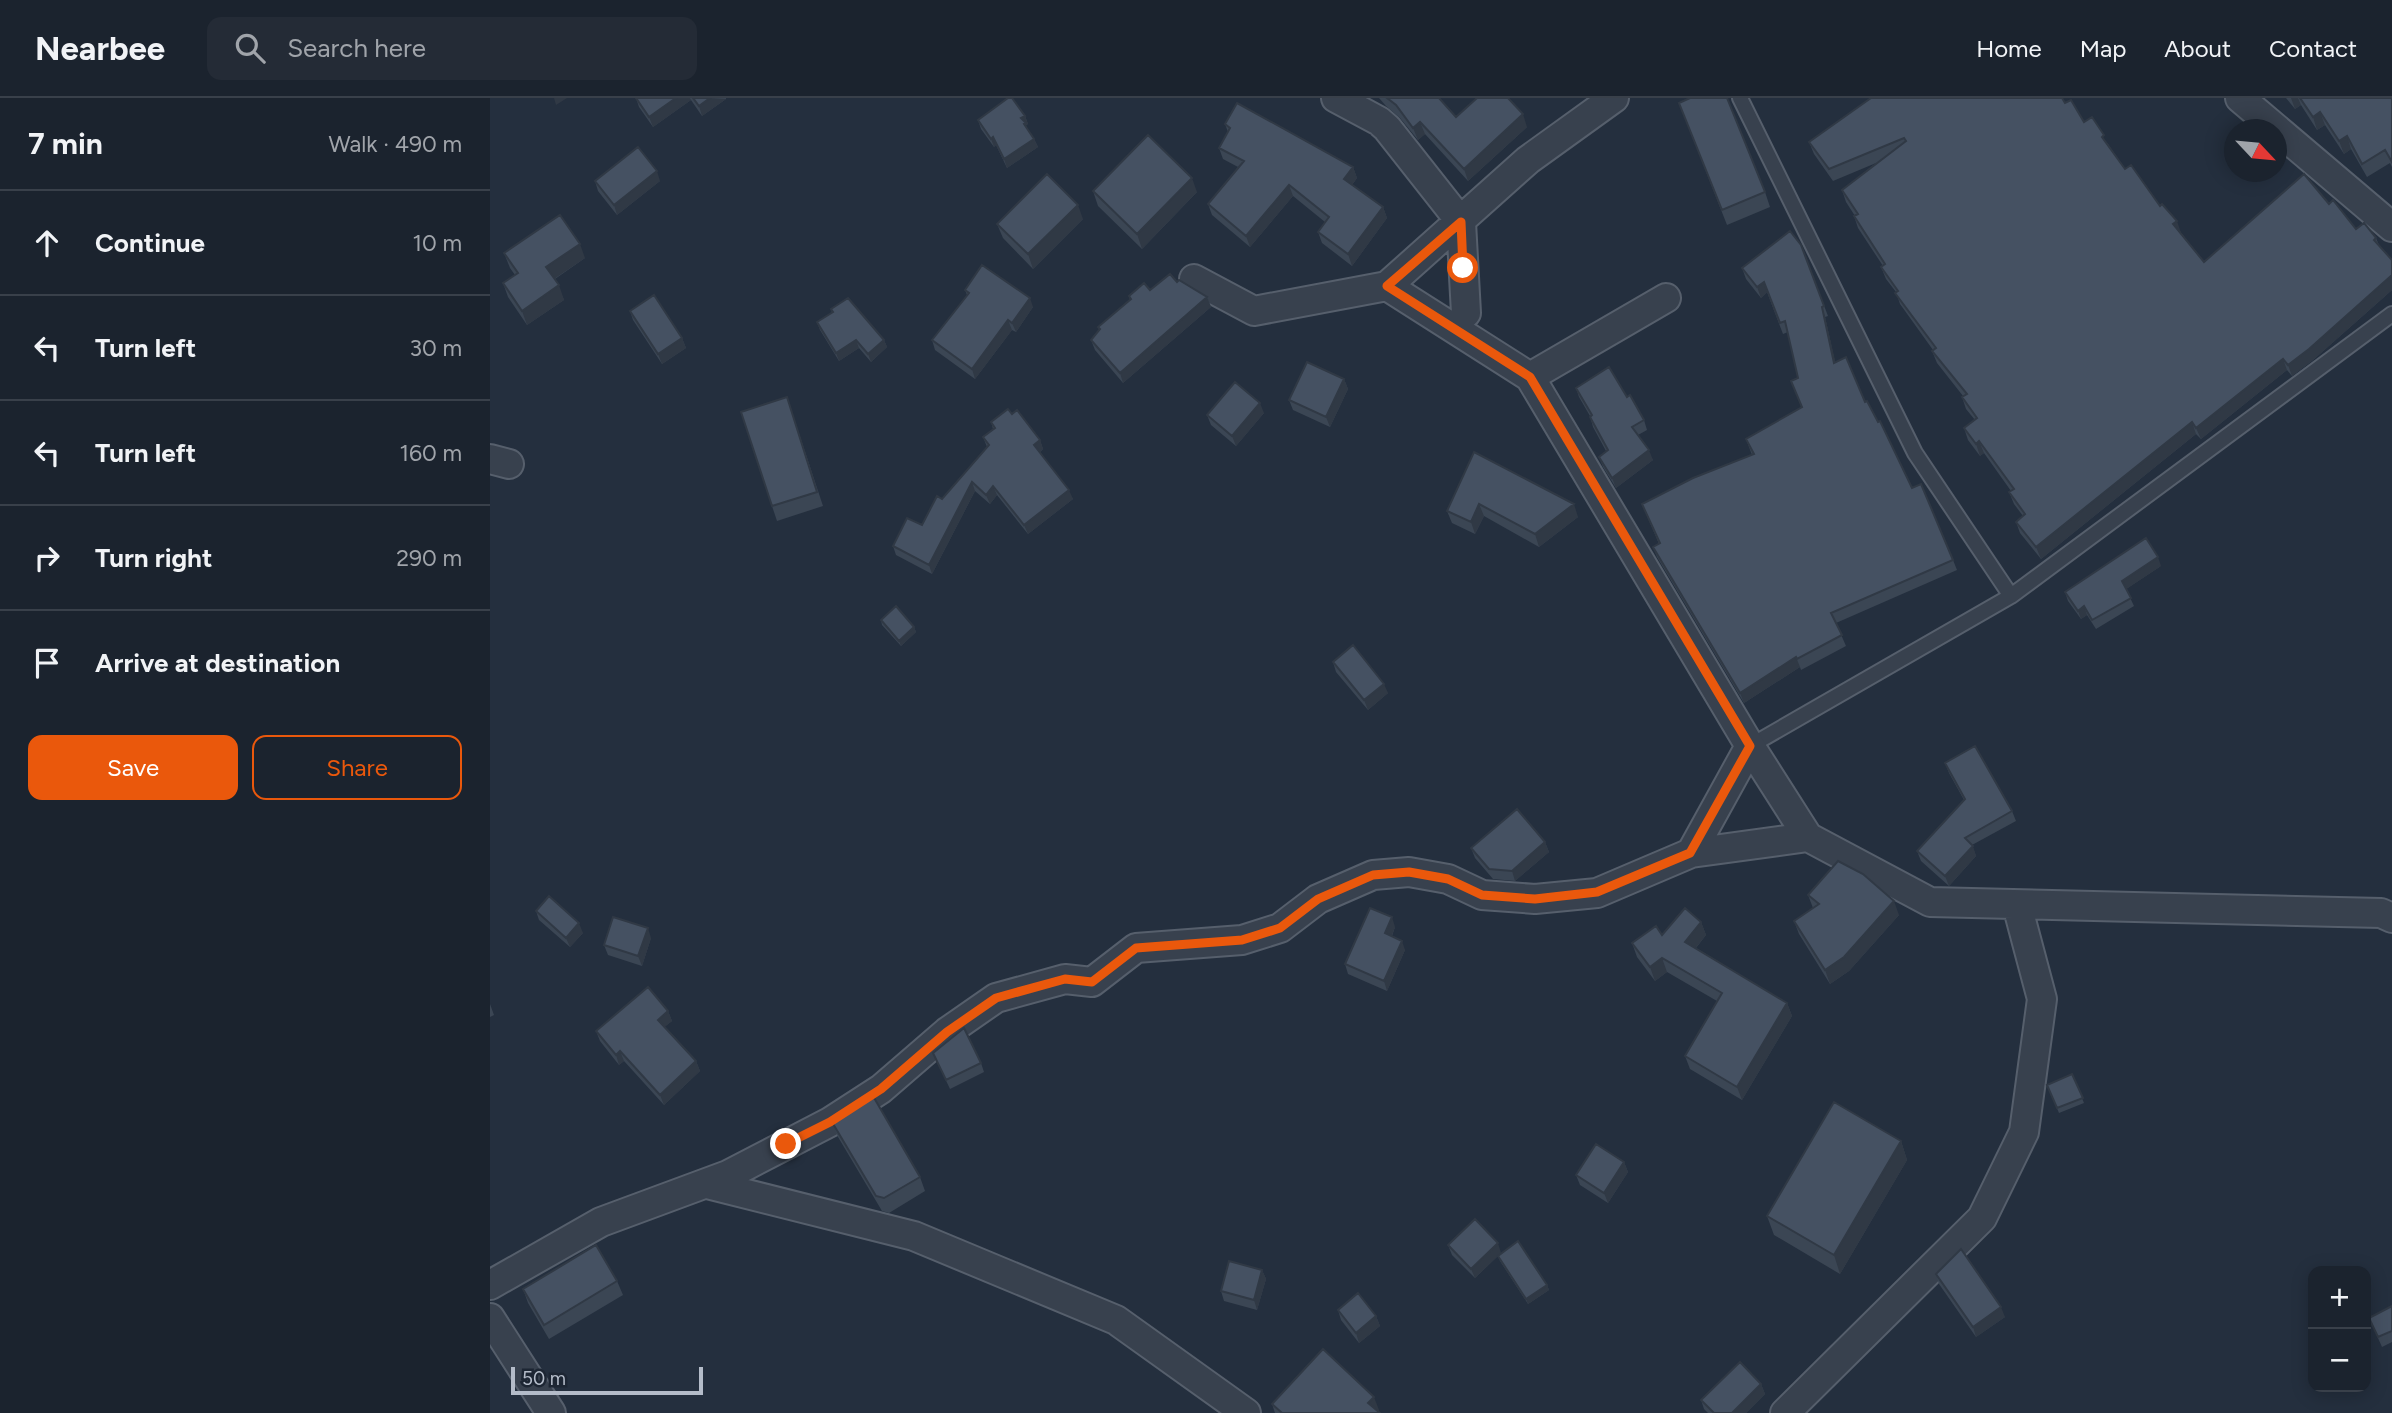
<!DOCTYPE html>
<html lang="en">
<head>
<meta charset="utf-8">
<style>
	:root { --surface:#1b232e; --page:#242b36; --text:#f1f3f6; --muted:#a0a4aa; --line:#39404a; --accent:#ea580c }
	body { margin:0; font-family:Figtree,sans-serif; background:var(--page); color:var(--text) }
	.controls { position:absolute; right:21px; bottom:21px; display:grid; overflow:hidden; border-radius:14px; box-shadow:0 4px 18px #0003 }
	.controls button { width:63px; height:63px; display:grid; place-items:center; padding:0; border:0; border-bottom:2px solid var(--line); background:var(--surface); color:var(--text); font:35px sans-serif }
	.compass { position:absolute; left:1734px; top:21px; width:63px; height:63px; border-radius:50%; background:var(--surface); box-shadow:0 4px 18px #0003; rotate:116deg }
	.scale { position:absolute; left:21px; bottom:18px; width:192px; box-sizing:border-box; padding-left:7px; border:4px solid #b4bcc9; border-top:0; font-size:19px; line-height:24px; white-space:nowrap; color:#b4bcc9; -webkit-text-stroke:5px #1d2633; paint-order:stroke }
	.stop { position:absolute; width:21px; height:21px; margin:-16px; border:5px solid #ea580c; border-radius:50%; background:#fff }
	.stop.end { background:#ea580c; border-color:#fff; box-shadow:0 2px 7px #0008 }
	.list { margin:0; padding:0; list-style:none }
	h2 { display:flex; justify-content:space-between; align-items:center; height:91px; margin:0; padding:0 28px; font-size:30px }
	h2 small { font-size:23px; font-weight:400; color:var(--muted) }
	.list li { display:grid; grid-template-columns:46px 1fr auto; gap:21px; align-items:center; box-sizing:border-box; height:105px; padding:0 28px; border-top:2px solid var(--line) }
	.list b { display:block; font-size:26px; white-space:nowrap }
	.list em { font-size:23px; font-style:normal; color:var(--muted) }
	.actions { display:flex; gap:14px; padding:21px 28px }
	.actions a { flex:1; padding:16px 0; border:2px solid var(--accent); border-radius:14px; text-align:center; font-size:24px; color:var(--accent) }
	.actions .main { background:var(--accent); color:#fff }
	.icon { flex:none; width:38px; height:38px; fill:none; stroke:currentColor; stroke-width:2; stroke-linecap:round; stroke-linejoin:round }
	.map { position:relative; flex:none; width:1902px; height:1315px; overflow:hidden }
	header { display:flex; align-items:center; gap:42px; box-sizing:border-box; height:98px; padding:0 35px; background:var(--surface); border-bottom:2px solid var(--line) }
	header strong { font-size:33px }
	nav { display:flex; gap:38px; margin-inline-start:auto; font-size:24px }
	.search { width:490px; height:63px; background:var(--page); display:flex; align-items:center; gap:18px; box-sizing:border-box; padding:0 24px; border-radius:14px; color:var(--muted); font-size:26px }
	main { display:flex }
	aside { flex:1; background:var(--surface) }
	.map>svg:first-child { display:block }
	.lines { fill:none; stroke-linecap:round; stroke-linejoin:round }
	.lane-casing { stroke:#565f6c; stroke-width:18 }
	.street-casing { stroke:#565f6c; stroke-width:32 }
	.lane { stroke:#38414e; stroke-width:14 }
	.street { stroke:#38414e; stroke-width:28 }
	.wall { fill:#3b4654 }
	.shaded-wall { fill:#303945 }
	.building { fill:#455162; stroke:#303945; stroke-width:2 }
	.route { stroke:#ea580c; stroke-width:9 }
</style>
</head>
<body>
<header>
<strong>Nearbee</strong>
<div class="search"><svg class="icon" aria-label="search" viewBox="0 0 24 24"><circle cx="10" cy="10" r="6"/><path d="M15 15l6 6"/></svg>Search here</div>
<nav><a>Home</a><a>Map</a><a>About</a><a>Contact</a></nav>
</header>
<main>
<aside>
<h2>7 min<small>Walk · 490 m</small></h2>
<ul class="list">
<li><svg class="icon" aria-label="ahead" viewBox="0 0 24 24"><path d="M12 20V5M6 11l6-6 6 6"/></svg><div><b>Continue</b></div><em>10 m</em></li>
<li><svg class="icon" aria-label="left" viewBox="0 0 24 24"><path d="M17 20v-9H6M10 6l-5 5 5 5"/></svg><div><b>Turn left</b></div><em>30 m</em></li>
<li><svg class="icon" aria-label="left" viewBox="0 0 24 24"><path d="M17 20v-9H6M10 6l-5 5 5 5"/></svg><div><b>Turn left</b></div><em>160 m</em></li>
<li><svg class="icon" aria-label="right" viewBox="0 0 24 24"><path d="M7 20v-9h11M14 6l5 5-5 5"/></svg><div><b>Turn right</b></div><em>290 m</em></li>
<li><svg class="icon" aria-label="arrive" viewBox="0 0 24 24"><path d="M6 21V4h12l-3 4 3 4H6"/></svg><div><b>Arrive at destination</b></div></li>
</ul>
<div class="actions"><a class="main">Save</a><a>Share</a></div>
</aside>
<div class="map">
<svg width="1902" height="1315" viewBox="0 0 1902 1315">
	<rect width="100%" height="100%" fill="#242f3e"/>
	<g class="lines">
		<defs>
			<path id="lane" d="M1250,0l175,355 96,143
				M1260,648l261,-150 381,-282"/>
			<path id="street" d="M846,0l43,23 8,7 74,94 5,91
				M1750,0l152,129
				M704,181l60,32 133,-25 141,-126 86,-62
				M897,188l143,91 220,369 58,91 122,65 451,11 11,5
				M1040,279l136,-79
				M0,361l19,5
				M1201,755l59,-107
				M217,1086l207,52 202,84 130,93
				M0,1187l111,-63 127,-47 102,-53 51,-33 66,-57 49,-34 69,-19 27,3 44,-34 106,-8 38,-12 38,-29 55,-24 36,-3 39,7 34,16 53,4 62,-6 94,-40 117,-16
				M0,1220l61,95
				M1295,1315l197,-195 42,-86 18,-133 -25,-94"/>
		</defs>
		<use href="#lane" class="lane-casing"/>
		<use href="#street" class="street-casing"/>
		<use href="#lane" class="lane"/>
		<use href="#street" class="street"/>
	</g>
	<path class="wall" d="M146,0h90v1l-24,17 -11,-16 -38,27 -14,-20z
		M889,0h60l17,19 71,10 -59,54 -43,-47 -7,6 -18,-22 -14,-12z
		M1796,0h106v69l-2,-4 -23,14 -16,-28 -7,5 -19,-29 -8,5 -16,-25 -6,4z
		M1189,5l86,89 5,15 -43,18z
		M1575,5l43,41 17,25 35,37 44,56 125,-58 27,25 20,9 3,7 13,15v30l-79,70 -21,16 -5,-6 -86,69 -5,-5 -155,125 -21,-26 -4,-11 7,-6 -9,-12 -5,-12 2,-1 -27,-38 -4,3 -12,-16 -4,-12 11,-8 -9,-11 -4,-12 1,-1 -26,-33 -5,-12 1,-1 -33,-46 -4,-12 -10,-13 -5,-12 2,-1 -25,-38 -4,-12h1l-9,-14 -4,-12 34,-27 -43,18 -19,-27 -5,-12z
		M535,18l3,8 -2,1 2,5 6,9 4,8 -31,21 -11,-23 -2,2 -13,-18 -3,-9z
		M735,26l128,43 4,11 -5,7 31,22 4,11 -35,48 -30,-23 -4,-11 7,-10 -32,-26 -43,51 -38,-32 -4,-11 30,-37 -15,-8 -4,-11 9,-16z
		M105,83h65l-43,34 -19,-24z
		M603,93l104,1 -55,57 -44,-43z
		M593,121l-50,50 -30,-31 -6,-14z
		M1311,147l27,71 -3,1 10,45 30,40 47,86 41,72 4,10 -121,53 10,23 -45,24 -1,-3 -56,36 -87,-146 -4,-10 6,-3 -17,-40 110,-49 -6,-16 55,-31 -3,-30 -10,-46 -5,2 -16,-42 -6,6 -15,-19 -4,-11z
		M14,155l81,5 -30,21 9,21 -37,25 -19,-28 -5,-14 12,-8 -5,-7z
		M687,184l30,15 4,10 -88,76 -28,-33 -4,-10 8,-10 -1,-3 32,-27 -1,-4z
		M475,192l68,17 -17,25 -4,-2 -37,49 -40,-29 -3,-10 35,-45z
		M341,211l53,31 3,7 -16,15 -12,-14 -20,13 -19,-31 -3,-8 15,-9z
		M140,213l52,27 4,10 -24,16 -29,-44z
		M854,281l4,10 -18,38 -37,-17 -4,-10z
		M1086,290l51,9 17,23 3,10 -9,5 15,25 -37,28 -13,-21 -4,-10 7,-6 -13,-24 -3,-11 -11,-19z
		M297,299l36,109 -46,15 -5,-15z
		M774,315l-28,33 -25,-21 -4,-10z
		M522,316l28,26 3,9 -3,3 33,47 -45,35 -31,-39 -7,9 -15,-13 -43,83 -36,-19 -3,-9 29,-21 20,-26 45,-52 -4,-10 10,-8 -2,-7z
		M984,354l104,65 -39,30 -55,-31 -9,18 -23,-11 -5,-12z
		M1671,468l-35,23 8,17 -38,23 -9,-14 -6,4 -13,-18 -3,-9z
		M391,522l33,7 2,5 -15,14 -19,-21z
		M843,564l55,31 -20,17 -32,-38z
		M1455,665l67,48 4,10 -44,24 4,11 -27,30 -28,-25 -4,-10 47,-51 -15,-27z
		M1055,744l4,10 -34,29 -22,-2 -18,-21 -4,-10z
		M1318,797l91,20 -50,56 -19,13 -31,-50 -5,-13 19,-13z
		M46,813l47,22 -13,14 -31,-27z
		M1211,824l5,13 -10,13 91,55 5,13 -50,84 -52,-31 -5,-13 32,-55 -50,-29 -12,9 -18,-24 -5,-14 30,-8z
		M905,829l-3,9 13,14 -18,41 -39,-17 -3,-10z
		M161,840l-9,28 -34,-11 -4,-10z
		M0,906l4,11 -4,2z
		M178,913l4,10 -8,6 32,34 4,10 -36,34 -40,-44 -5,4 -19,-24 -4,-10z
		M443,955l48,10 3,9 -34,17z
		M1582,976l12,29 -25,10 -12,-28z
		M342,1024l88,55 5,14 -36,22 -7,-2 -44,-74z
		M1411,1043l6,19 -67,114 -66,-39 -7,-19z
		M1134,1064l4,10 -20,31 -28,-18 -4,-10z
		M958,1147l53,8 -26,25 -23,-23z
		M1008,1158l49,29 2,5 -21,14 -28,-43z
		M772,1172l4,9 -9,31 -33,-9 -3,-10z
		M1446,1176l69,43 -29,20 -37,-53z
		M127,1183l6,14 -74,44 -21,-36 -5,-14z
		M1902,1208v36l-10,5 -13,-29z
		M848,1212l38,6 4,10 -21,17 -18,-23z
		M1271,1286l4,10 -19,19h-38l-4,-4 -3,-9z
		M782,1306l107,6 -1,1 2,2h-105z"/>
	<path class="shaded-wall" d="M64,0h13l-11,7z
		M186,0h14l1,2 -38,27 -4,-10z
		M220,0l16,1 -24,17 -3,-10z
		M1801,0h7l3,7 -6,4z
		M1830,14l5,13 -8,5 -4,-13z
		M1033,16l4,13 -59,54 -4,-12z
		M535,18l3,8 -2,1 3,7 -2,1 -6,-15z
		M930,24l5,12 -7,6 -5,-12z
		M1857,38l4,13 -7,5 -5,-13z
		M503,39l3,8 -2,2 -3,-8z
		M544,41l4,8 -31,21 -3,-9z
		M863,69l4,11 -9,12 -4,-11z
		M167,73l3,10 -43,34 -3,-10z
		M702,80l5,14 -55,57 -5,-15z
		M799,87l4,11 -43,51 -4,-11z
		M588,107l5,14 -50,50 -5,-15z
		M893,109l4,11 -35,48 -4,-12z
		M1687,123l4,12 -8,-9z
		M90,146l5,14 -34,23 -5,-14z
		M1902,177v15l-79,70 -21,16 -4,-11z
		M1274,184l3,10 -6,6 -4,-11z
		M69,187l5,15 -37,25 -5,-14z
		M717,199l4,10 -88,76 -3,-10z
		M540,200l3,9 -17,25 -4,-9z
		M1332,209l3,10 13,56 -4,-10z
		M518,222l4,10 -37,49 -3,-10z
		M192,240l4,10 -24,16 -4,-10z
		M366,242l3,8 -20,13 -3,-8z
		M394,242l3,7 -16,15 -3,-8z
		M1793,261l4,11 -86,69 -5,-11z
		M854,281l4,10 -18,38 -4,-10z
		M770,305l4,10 -28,33 -4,-10z
		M1702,324l4,12 -155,125 -5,-12z
		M550,342l3,9 -6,5 -3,-9z
		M1489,343l5,12 -4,3 -4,-12z
		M1159,352l4,10 -37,28 -4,-10z
		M482,384l3,9 -43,83 -3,-9z
		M503,388l4,9 -7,9 -4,-9z
		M579,392l4,9 -45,35 -4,-9z
		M989,406l5,12 -9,18 -4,-12z
		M1084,406l4,13 -39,30 -4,-13z
		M1668,459l3,9 -36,24 -3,-9z
		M1594,508l3,9 -6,4 -3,-8z
		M424,529l2,5 -15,14 -2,-5z
		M1306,559l4,10 -56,36 -4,-10z
		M894,586l4,9 -20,17 -4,-10z
		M1055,744l4,10 -34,29 -3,-10z
		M1483,748l3,10 -27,30 -4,-10z
		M1404,803l5,14 -50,56 -19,13 -5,-14z
		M902,819l3,10 -6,16 -4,-10z
		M1211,824l5,13 -16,20 -5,-13z
		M89,825l4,10 -13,14 -4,-9z
		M158,830l3,10 -9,28 -4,-10z
		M912,843l3,9 -18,41 -3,-10z
		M1172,860l5,14 -12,9 -5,-14z
		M1297,905l5,13 -50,84 -5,-13z
		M178,913l4,10 -11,9 -3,-10z
		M130,953l4,10 -5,4 -3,-10z
		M206,963l4,10 -36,34 -4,-10z
		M1411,1043l6,19 -67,114 -6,-19z
		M1134,1064l4,10 -20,31 -4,-10z
		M1008,1145l3,10 -26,25 -4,-9z
		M772,1172l4,9 -9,31 -3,-10z
		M1057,1187l2,5 -21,14 -2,-5z
		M1511,1209l4,10 -29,20 -3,-10z
		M886,1218l4,10 -21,17 -3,-10z
		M1271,1286l4,10 -19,19h-14z
		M884,1299l5,13 -3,3 -8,-10z"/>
	<path class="building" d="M146,0h40l-27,19z
		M203,0h17l-11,8z
		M518,0h4l13,18 -4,2 5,5 -2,1 10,15 -30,20 -11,-22 -2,2 -13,-19z
		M897,0h52l17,19 21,-19h31l15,16 -59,55 -44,-47 -7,6 -17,-23z
		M1200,0h37l38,94 -43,18 -43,-107z
		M1381,0h191l3,5 6,-3 13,22 8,-5 12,18 -2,2 23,32 6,-4 29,41 2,-2 15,17 -4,3 31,38 100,-88 25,30 4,-4 23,29 8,-6 12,15 -2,2 18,20v15l-83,74 -21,16 -5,-6 -87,69 -4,-6 -156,125 -20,-25 9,-8 -16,-22 5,-3 -35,-48 -3,3 -12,-16 13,-10 -15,-21 5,-3 -35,-43 4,-3 -41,-55 3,-2 -17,-24 4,-3 -31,-48 4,-2 -16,-24 64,-49 -2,-3 -75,31 -20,-27z
		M1810,0h92v64l-7,-12 -23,14 -15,-28 -8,5 -19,-29 -7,5z
		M747,5l116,64 -9,12 39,28 -35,47 -30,-22 11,-15 -40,-32 -43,51 -38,-32 36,-43 -25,-13 11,-20 -5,-4z
		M658,37l44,43 -55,56 -44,-43z
		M148,49l19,24 -43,34 -19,-24z
		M557,76l31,31 -50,49 -31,-30z
		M70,117l20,29 -34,23 13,18 -37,26 -19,-28 15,-10 -14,-20z
		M1300,133l11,14 23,61 -2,1 12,56 12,-6 19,45 2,-1 11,21 2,-1 32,67 9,-4 32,76 -122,53 11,22 -45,24 -1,-2 -56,36 -87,-146 7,-4 -18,-39 51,-26 61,-24 -8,-15 56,-32 -11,-26 7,-3 -13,-57 -5,2 -16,-41 -7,5 -15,-19z
		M492,167l48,33 -18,25 -4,-3 -36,49 -40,-29 37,-47 -4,-3z
		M680,176l7,8 2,-2 28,17 -87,76 -29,-33 9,-11 -2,-2 33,-28 -2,-3 15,-13 6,7z
		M164,197l28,43 -24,16 -28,-43z
		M358,200l36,42 -16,14 -12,-14 -20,13 -19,-31 16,-10 -2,-3z
		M817,264l37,17 -18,38 -37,-17z
		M1119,269l18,30 3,-2 14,25 -12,7 17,23 -37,28 -13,-21 9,-7 -18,-33 2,-2 -16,-27z
		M745,284l25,21 -28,33 -25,-21z
		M297,299l30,95 -45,14 -31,-94z
		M518,311l4,5 5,-4 23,30 -6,5 35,45 -45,35 -31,-39 -7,9 -14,-13 -43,83 -36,-19 14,-28 15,7 15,-29 5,3 47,-54 -6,-8 12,-9 -4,-6z
		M984,354l100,52 -39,30 -56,-30 -8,18 -24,-11z
		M1656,440l12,19 -36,24 9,17 -39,22 -8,-14 -6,5 -13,-19z
		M406,508l18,21 -15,14 -18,-21z
		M863,547l31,39 -20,16 -31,-38z
		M1485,648l37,65 -47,27 8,8 -28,30 -28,-25 48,-52 -20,-36z
		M1027,711l28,33 -33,29 -23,-2 -18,-21z
		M1348,763l25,13 31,27 -50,56 -19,13 -31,-49 25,-17 -11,-9z
		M59,798l30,27 -13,15 -30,-27z
		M880,810l22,9 -7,16 17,8 -18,40 -39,-17z
		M1195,810l16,14 -16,20 102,61 -50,84 -52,-31 37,-63 -60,-35 -12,9 -18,-24 24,-17 6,9z
		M123,819l35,11 -10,28 -34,-11z
		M158,889l20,24 -10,9 38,41 -36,34 -40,-44 -4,4 -20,-24z
		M474,930l17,35 -35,17 -13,-27z
		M1582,976l11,24 -26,10 -10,-23z
		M383,998l47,81 -36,21 -8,-2 -44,-74z
		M1344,1004l67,39 -67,114 -67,-39z
		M1106,1046l28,18 -20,31 -28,-18z
		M985,1121l23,24 -27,26 -23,-24z
		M1028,1143l29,44 -21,14 -28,-43z
		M106,1147l21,36 -73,44 -21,-36z
		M1471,1151l40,58 -28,20 -37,-53z
		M739,1163l33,9 -8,30 -33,-9z
		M868,1195l18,23 -20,17 -18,-23z
		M1902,1208v25l-14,6 -9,-19z
		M833,1251l51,48 -6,6 12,10h-98l-10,-9z
		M1250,1264l21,22 -29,29h-18l-13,-13z"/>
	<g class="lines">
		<path class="route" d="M296,1046l44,-22 51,-33 66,-57 49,-34 69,-19 27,3 44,-34 106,-8 38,-12 38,-29 55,-24 36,-3 39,7 34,16 53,4 62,-7 93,-39 60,-107 -220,-369 -143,-91 74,-64 2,46"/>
	</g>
</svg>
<div class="controls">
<button>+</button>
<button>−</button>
</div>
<svg class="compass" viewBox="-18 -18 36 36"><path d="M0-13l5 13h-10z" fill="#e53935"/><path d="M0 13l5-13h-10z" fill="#a0a4aa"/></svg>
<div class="scale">50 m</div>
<div class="stop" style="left:973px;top:170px"></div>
<div class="stop end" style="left:296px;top:1046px"></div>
</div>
</main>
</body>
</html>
